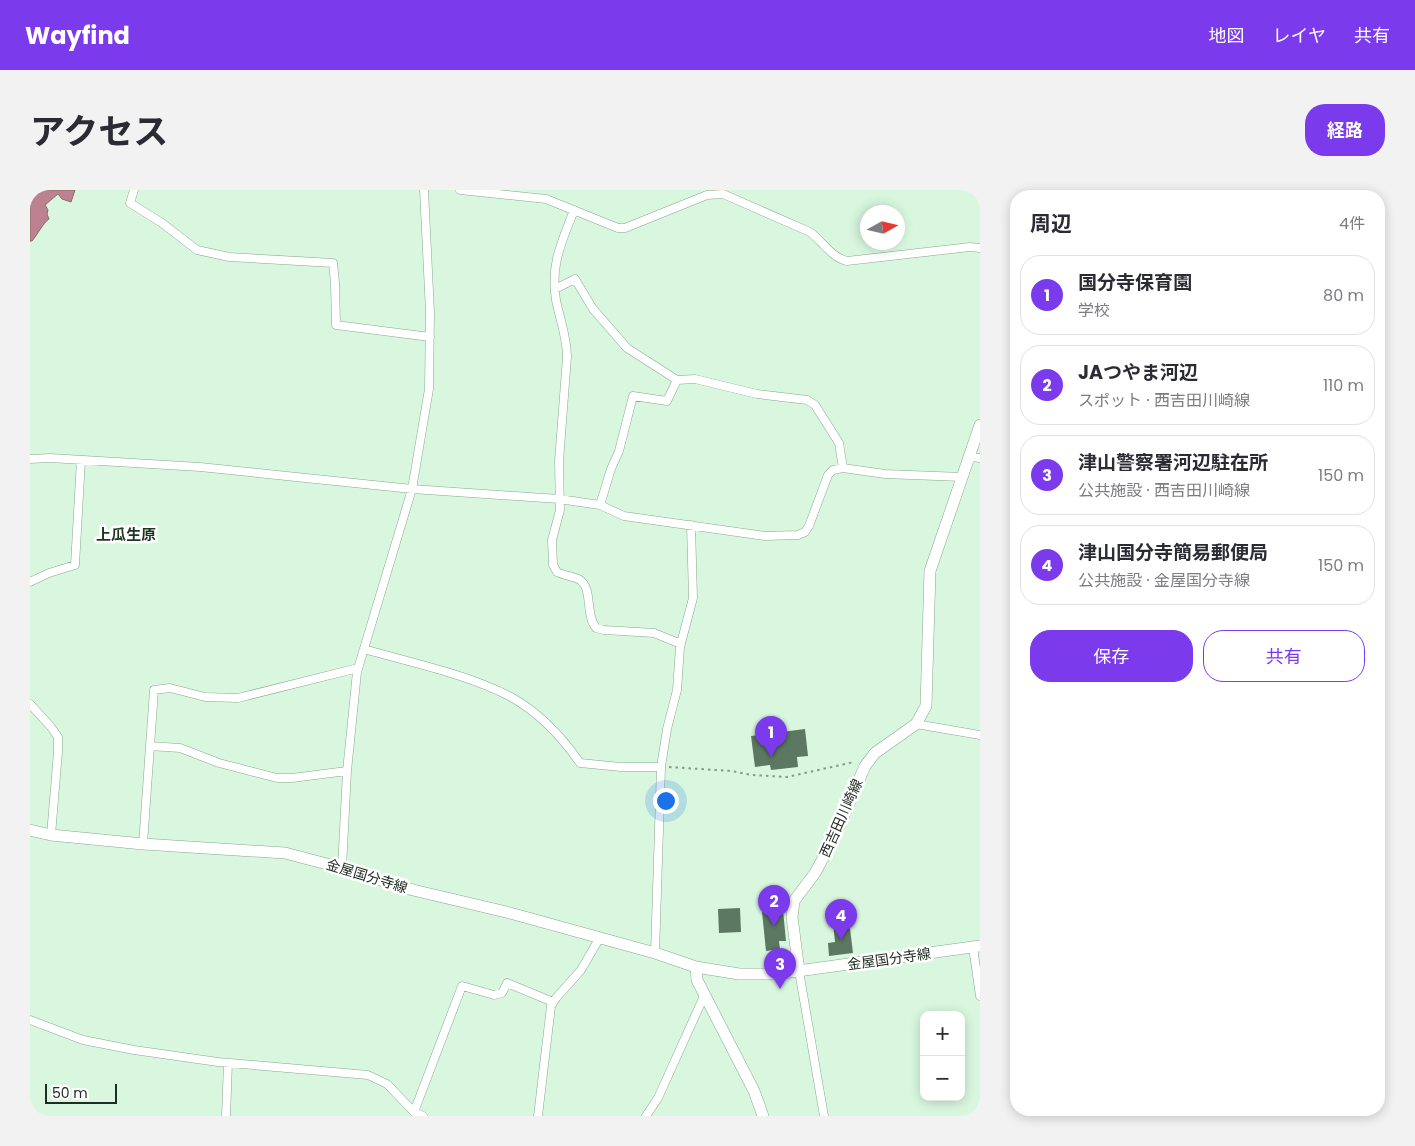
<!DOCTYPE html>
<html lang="ja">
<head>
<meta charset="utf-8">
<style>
	:root { --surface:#fff; --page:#f2f2f3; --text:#2b2b33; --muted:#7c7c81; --line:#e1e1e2; --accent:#7c3aed }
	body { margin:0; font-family:Poppins,"Noto Sans JP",sans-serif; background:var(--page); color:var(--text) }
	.controls { position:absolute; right:15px; bottom:15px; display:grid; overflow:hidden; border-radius:10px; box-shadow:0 2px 12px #0003 }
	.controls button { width:45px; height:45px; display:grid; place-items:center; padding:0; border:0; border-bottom:1px solid var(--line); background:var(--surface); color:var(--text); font:25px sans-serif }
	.compass { position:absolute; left:830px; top:15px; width:45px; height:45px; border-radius:50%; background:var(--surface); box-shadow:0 2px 12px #0003; rotate:82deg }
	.scale { position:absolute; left:15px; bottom:12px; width:72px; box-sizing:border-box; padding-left:5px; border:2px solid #212c23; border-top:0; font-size:14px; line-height:18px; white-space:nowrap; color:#212c23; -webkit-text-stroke:4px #fff; paint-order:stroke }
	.you { position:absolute; left:635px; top:610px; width:18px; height:18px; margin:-12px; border:4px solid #fff; border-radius:50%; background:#1a73e8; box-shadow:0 0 0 8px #1a73e833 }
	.badge { display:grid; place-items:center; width:32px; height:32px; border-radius:50%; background:var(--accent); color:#fff; font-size:16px; font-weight:700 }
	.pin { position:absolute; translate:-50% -41px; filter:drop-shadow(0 1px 2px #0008) }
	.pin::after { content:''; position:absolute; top:26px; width:18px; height:15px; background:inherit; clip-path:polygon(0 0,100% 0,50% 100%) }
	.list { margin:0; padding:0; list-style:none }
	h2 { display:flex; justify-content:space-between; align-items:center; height:65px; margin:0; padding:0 20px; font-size:21px }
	h2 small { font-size:16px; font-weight:400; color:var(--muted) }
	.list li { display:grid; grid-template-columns:32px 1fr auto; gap:15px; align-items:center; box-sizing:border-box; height:80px; margin:0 10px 10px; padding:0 10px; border:1px solid var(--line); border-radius:20px }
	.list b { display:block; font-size:19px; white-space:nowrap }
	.list p { margin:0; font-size:16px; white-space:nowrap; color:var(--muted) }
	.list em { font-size:16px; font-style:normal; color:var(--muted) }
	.actions { display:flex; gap:10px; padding:15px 20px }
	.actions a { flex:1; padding:11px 0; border:1px solid var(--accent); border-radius:20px; text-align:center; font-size:18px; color:var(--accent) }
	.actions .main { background:var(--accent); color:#fff }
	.map { position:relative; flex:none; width:950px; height:926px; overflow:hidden; border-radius:20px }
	header { display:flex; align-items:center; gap:30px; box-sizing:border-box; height:70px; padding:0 25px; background:var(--accent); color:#fff }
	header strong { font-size:24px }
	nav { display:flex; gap:28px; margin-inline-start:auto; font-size:18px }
	.intro { display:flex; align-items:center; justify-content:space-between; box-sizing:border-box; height:120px; padding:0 30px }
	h1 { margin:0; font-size:35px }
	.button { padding:12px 22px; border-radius:20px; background:var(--accent); color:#fff; font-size:18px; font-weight:700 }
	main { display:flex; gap:30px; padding:0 30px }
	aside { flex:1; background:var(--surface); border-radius:20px; box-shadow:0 2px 12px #0003 }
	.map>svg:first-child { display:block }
	.water { fill:#bc8290; stroke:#8e686f }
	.building { fill:#5c7762 }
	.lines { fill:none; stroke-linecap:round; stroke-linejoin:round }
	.street-casing { stroke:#8aa690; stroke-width:9 }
	.secondary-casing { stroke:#8aa690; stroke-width:12 }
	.path { stroke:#839988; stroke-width:2; stroke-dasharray:2.5 4; stroke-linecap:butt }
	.street { stroke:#fff; stroke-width:8 }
	.secondary { stroke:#fff; stroke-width:11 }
	.labels { text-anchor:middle; stroke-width:5; stroke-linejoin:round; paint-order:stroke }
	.street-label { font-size:14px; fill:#212c23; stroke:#fff }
	.neighbourhood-label { font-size:15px; font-weight:bold; fill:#1d3523; stroke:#fff }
</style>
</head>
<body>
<header>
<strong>Wayfind</strong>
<nav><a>地図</a><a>レイヤ</a><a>共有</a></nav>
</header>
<div class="intro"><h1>アクセス</h1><a class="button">経路</a></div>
<main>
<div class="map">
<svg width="950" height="926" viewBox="0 0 950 926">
	<rect width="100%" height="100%" fill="#d9f7df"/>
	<path class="water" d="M0,0h45l-4,12 -9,-3 -4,-5 -13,11 3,5 -1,4 2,5c-6,4 -11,15 -17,22h-2z"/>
	<path class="building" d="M775,539l3,27 -11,1 1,10 -27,3 -1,-5 -15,2 -4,-31z
		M710,718l1,24 -22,1 -1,-24z
		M753,720l3,31h-7l1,8 -14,2 -4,-39z
		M819,730l4,33 -24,3 -1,-13 7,-1 -2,-20z"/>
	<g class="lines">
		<defs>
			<path id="street" d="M104,0l-4,13 32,20 35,27 32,7 104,6 2,20 1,42 94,12
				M430,0l86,9 72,29h7l82,-33 16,-1 87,38c14,11 21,25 37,29l123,-14 10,1
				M544,20c-12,32 -24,54 -18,90 4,20 11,37 11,57l-8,104 1,49 -8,30 1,25 4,7c8,4 16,4 23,8 13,9 5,35 16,48l8,2 50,3 27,11
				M525,99l20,-10 18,30 34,39 50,32 18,-1 62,15 50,6 8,5 24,38 4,25
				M940,267l10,1
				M0,269l20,-1 150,9 212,22 147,10 41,6 24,11 141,20 33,-1 7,-3 4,-6 19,-51 5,-5 10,-2 42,6 77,3
				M570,315l11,-36 8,-18 14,-55 34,5 10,-21
				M0,392l19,-9 26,-8 6,-105
				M334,459c48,14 103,25 147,48 27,15 51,40 69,66l41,4h40
				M0,514l21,23 7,10v15l-7,83
				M886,534l64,11
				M120,556l30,2 39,15 58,15h15l55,-7
				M113,654l11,-154 16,-2 35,9 33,1 120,-30
				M312,678l5,-97 10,-99 55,-183 17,-100 1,-77 -6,-122
				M943,757l7,49
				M625,763l6,-186 6,-38 10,-39 3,-43 13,-49 -2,-73
				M769,781l25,145
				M0,830l53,20 51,10 84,12 150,13 19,9 27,28 9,4
				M384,922l48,-126 32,9 8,-2 5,-10 46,19
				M196,926l2,-53
				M508,926l13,-110 5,-8 25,-28 18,-31
				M616,926l12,-18 47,-104"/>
			<path id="secondary" d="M0,640l21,5 92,9 142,9 57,15 71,22 97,23 145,40 41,14 43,7h37l204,-28
				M666,777l1,13 57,111 9,25
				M769,781l-7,-54 2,-16 21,-28 20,-37 30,-70 10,-13 41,-29 10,-18 4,-135 50,-146"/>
		</defs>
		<use href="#street" class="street-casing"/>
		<use href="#secondary" class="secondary-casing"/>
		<path class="path" d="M639,577l63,4 19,4 36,2 67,-15"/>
		<use href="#street" class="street"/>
		<use href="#secondary" class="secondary"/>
	</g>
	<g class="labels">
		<g class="street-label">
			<text transform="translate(811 628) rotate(-66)" y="5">西吉田川崎線</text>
			<text transform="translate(337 686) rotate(17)" y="5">金屋国分寺線</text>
			<text transform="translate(859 769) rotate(-8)" y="5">金屋国分寺線</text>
		</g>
		<g class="neighbourhood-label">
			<text x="96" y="350">上瓜生原</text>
		</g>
	</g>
</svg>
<div class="controls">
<button>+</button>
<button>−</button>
</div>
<svg class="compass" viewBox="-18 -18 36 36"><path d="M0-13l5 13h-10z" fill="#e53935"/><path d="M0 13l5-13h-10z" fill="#7c7c81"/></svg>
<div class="scale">50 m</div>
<div class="you"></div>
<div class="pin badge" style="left:741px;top:567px">1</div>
<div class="pin badge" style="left:744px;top:736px">2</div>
<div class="pin badge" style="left:750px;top:799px">3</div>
<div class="pin badge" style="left:811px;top:750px">4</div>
</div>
<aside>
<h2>周辺<small>4件</small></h2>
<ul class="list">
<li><span class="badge">1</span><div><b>国分寺保育園</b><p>学校</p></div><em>80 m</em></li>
<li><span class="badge">2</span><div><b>JAつやま河辺</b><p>スポット · 西吉田川崎線</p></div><em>110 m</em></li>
<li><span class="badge">3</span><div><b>津山警察署河辺駐在所</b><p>公共施設 · 西吉田川崎線</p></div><em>150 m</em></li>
<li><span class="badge">4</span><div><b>津山国分寺簡易郵便局</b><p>公共施設 · 金屋国分寺線</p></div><em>150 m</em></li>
</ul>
<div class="actions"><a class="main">保存</a><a>共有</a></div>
</aside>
</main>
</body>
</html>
